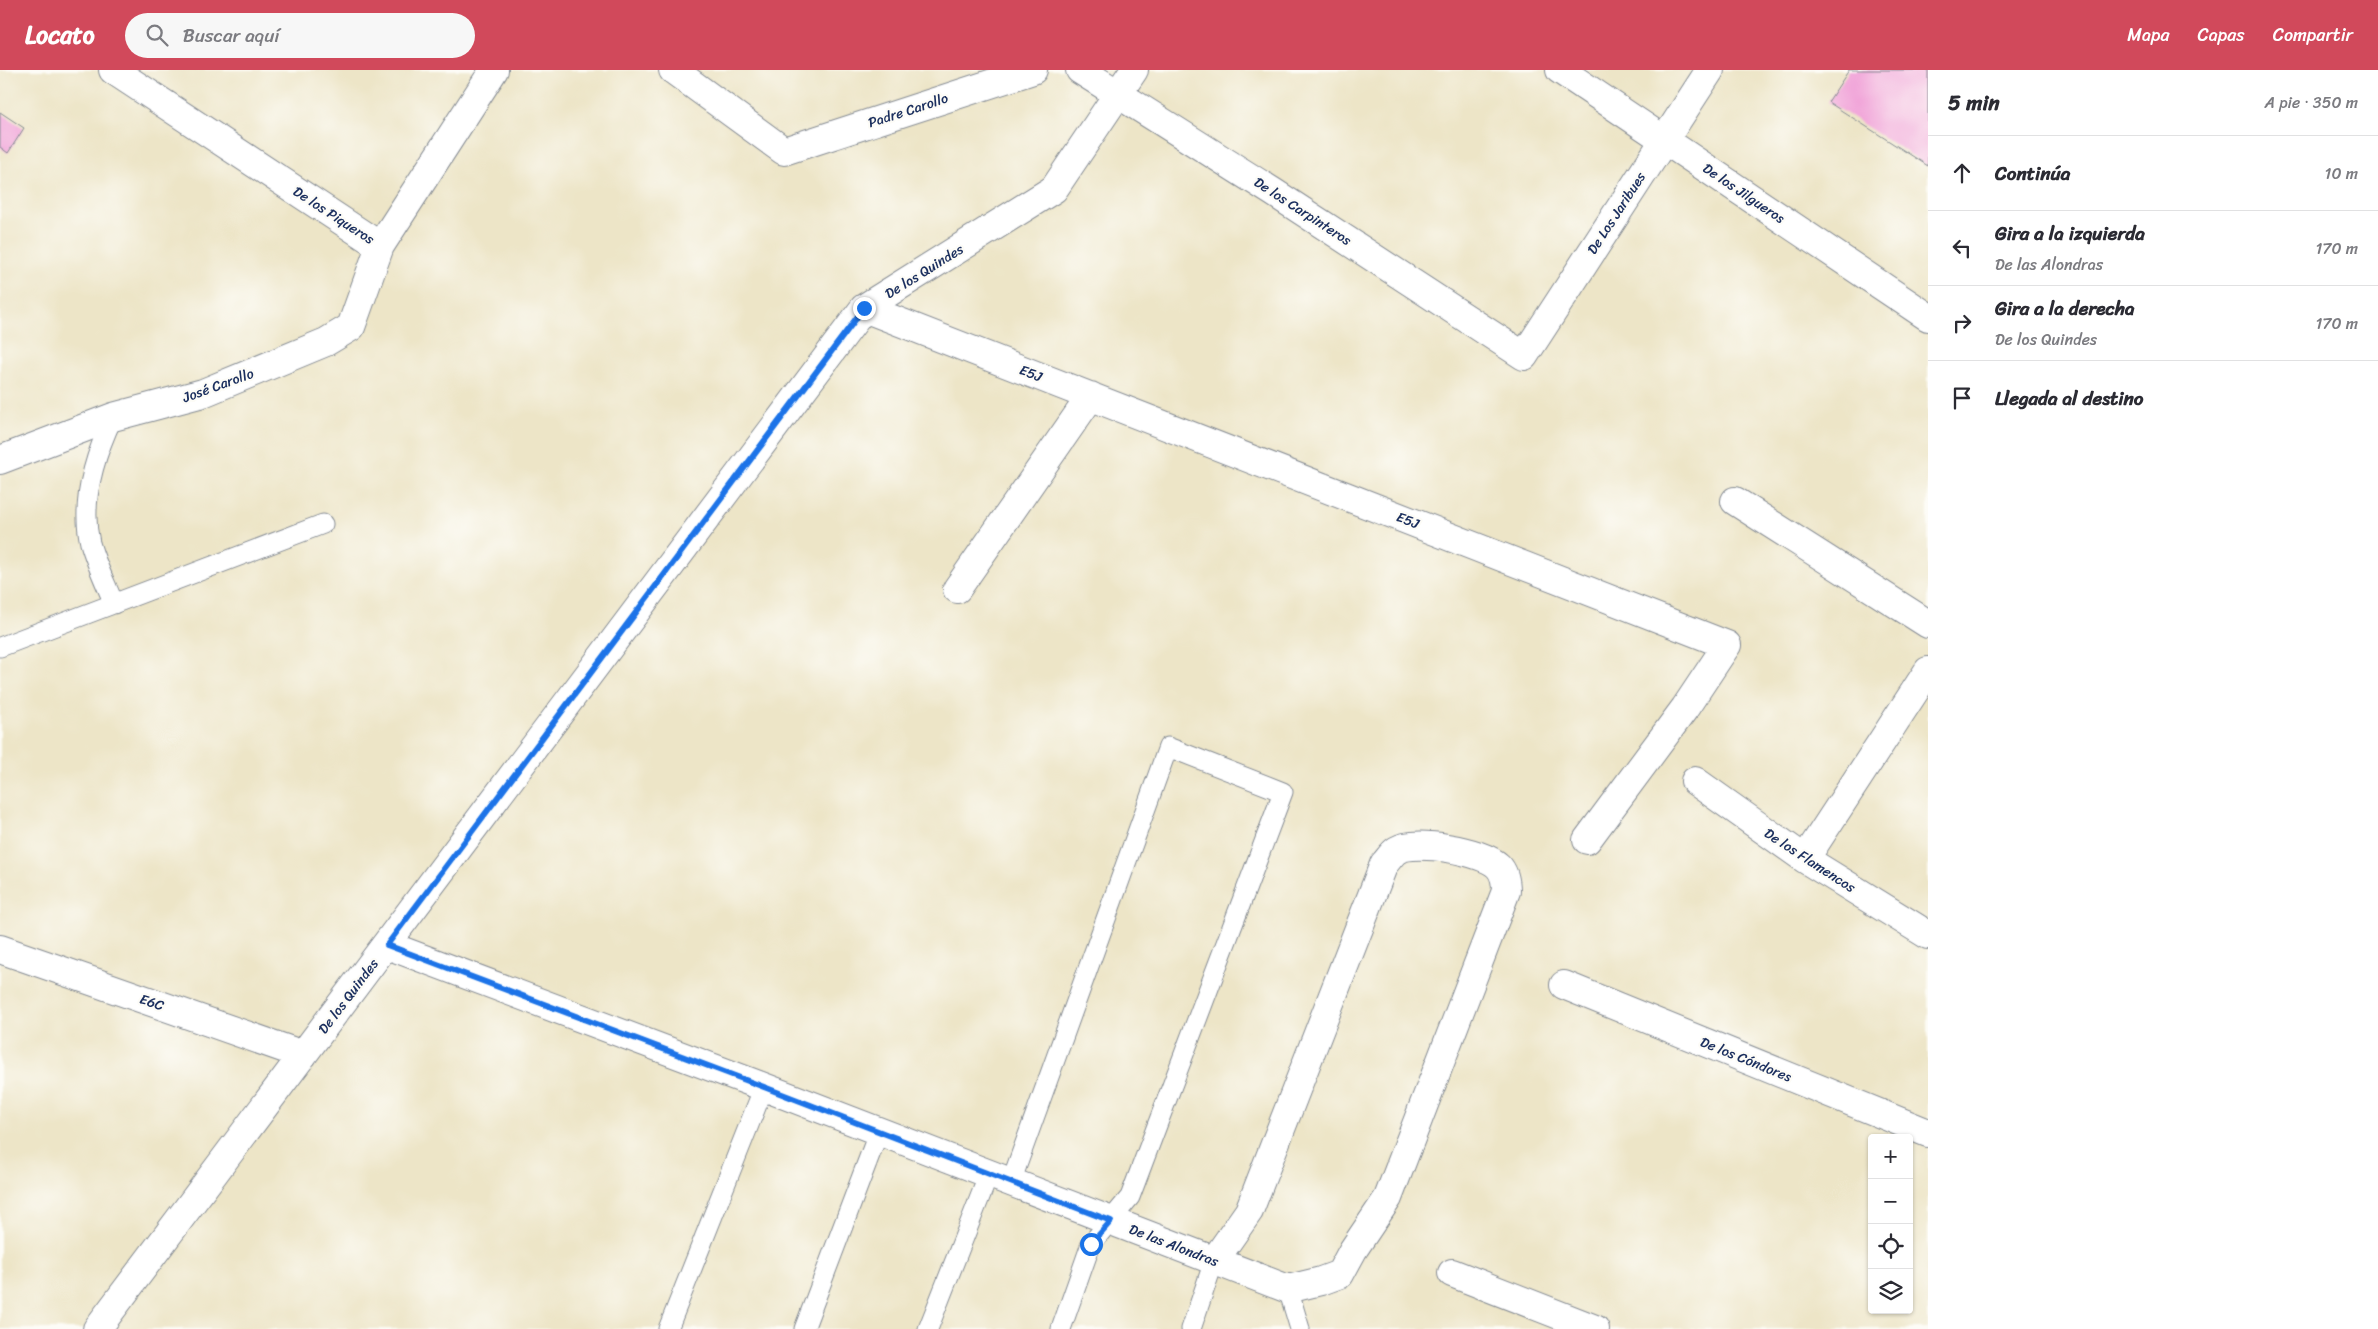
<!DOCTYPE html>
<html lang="es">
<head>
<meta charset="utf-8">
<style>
	:root { --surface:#fff; --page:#f7f7f7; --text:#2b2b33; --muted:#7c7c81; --line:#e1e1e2; --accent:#d1495b }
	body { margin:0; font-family:Sriracha,sans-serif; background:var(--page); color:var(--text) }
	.controls { position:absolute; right:15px; bottom:15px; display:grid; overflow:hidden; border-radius:5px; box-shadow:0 1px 4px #0004 }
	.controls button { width:45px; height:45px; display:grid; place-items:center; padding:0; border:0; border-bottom:1px solid var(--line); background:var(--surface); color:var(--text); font:25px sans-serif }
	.stop { position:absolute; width:15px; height:15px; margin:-11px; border:4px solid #1a73e8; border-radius:50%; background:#fff }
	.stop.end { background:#1a73e8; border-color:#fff; box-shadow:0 1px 5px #0008 }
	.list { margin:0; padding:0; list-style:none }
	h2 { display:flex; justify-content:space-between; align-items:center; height:65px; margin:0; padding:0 20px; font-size:21px }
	h2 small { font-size:16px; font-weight:400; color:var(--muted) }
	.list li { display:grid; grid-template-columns:32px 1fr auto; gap:15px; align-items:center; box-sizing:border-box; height:75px; padding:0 20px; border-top:1px solid var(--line) }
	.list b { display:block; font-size:19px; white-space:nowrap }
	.list p { margin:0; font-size:16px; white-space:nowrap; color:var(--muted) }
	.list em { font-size:16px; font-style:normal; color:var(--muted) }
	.icon { flex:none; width:28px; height:28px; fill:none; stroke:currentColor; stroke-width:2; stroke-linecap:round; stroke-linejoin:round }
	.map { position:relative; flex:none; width:1928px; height:1259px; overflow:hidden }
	header { display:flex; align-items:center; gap:30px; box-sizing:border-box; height:70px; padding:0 25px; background:var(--accent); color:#fff }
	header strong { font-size:24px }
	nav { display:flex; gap:28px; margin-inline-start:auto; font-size:18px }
	.search { width:350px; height:45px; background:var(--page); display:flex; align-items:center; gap:12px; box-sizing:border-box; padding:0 18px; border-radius:28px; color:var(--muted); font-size:19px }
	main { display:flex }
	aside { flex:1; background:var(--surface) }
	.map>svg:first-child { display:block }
	.building { fill:#f1a6d9 }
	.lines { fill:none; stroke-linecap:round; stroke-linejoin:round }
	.service-casing { stroke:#848a92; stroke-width:21 }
	.minor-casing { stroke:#848a92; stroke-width:30 }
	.service { stroke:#fff; stroke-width:19 }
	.minor { stroke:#fff; stroke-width:28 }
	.route { stroke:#1a73e8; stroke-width:6 }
	.labels { text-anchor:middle; stroke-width:4.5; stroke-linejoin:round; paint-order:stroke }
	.street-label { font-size:14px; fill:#1b2f5e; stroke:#fdfcf7 }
</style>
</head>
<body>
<header>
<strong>Locato</strong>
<div class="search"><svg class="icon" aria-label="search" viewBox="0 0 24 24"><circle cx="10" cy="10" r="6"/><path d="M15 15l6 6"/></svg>Buscar aquí</div>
<nav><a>Mapa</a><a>Capas</a><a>Compartir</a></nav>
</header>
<main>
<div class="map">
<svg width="1928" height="1259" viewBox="0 0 1928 1259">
	<rect width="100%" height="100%" fill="#fdfcf7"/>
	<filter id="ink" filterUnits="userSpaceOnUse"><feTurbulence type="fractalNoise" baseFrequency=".02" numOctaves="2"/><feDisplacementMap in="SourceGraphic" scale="10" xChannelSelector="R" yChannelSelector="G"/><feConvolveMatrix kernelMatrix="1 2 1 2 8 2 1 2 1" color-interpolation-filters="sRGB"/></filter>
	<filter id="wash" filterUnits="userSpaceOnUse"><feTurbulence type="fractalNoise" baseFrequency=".0096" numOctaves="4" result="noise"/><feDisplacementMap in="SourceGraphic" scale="20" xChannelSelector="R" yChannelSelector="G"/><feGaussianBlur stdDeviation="1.12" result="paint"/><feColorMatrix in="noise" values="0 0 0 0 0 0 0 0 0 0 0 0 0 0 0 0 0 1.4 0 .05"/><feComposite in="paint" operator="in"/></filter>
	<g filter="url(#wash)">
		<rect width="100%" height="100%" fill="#ede5c7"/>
		<g id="blocks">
			<path class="building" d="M1849,0h79v96l-100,-64z
				M0,42l24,16 -16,25 -8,-6z"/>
		</g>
	</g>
	<g filter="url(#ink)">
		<use href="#blocks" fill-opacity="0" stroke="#848a92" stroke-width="1"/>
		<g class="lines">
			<defs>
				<path id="service" d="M113,347c-18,38 -33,83 -23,126 6,21 16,41 24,61
					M0,577l323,-123
					M1011,1112l157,-435 115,45 -153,405 -39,47 -30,85
					M1288,1219l12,40
					M668,1259l96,-242
					M804,1259l75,-198
					M928,1259l61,-155
					M1191,1259l23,-68"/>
				<path id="minor" d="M113,0l267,176
					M673,0l111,81 249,-81
					M1080,0l193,122 251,164 186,-286
					M1560,0l368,247
					M864,238l863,337 -42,63 -98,132
					M0,390l113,-43 90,-24 123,-51 25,-15 29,-81 114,-176
					M1735,431l193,123
					M957,519l134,-193
					M1695,711l110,78 123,76
					M1805,789l123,-188
					M387,875l377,142 524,202 33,-8 19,-7 13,-24 35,-52 118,-307c0,-9 -1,-18 -8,-25 -15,-15 -83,-27 -101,-16 -5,3 -9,10 -13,14l-135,347 -35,50
					M0,879l303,106
					M1564,915l364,148
					M1452,1203l143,56
					M97,1259l767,-1021 190,-119 80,-119"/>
			</defs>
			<use href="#service" class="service-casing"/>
			<use href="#minor" class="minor-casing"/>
			<use href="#service" class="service"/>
			<use href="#minor" class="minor"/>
		</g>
	</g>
	<g class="lines" filter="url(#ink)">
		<path class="route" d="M864,238l-477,637 377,142 347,134 -20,23"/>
	</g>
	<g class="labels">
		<g class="street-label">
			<text transform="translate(908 40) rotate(-18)" y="5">Padre Carollo</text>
			<text transform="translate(1744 123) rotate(34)" y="5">De los Jilgueros</text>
			<text transform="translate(1303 141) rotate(33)" y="5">De los Carpinteros</text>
			<text transform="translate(1616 143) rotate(-57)" y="5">De Los Jaribues</text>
			<text transform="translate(334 145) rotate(33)" y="5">De los Piqueros</text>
			<text transform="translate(924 201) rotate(-32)" y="5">De los Quindes</text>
			<text transform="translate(1031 303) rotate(21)" y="5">E5J</text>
			<text transform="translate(218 315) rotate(-20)" y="5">José Carollo</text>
			<text transform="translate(1408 450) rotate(21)" y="5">E5J</text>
			<text transform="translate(1810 790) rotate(33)" y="5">De los Flamencos</text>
			<text transform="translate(348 926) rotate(-53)" y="5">De los Quindes</text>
			<text transform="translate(152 932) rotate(19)" y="5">E6C</text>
			<text transform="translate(1746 989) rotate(22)" y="5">De los Cóndores</text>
			<text transform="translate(1174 1175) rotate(21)" y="5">De las Alondras</text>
		</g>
	</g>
</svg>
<div class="controls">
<button>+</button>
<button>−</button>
<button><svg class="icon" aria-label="locate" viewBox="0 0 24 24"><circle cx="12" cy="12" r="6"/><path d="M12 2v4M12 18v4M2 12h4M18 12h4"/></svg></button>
<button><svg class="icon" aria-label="layers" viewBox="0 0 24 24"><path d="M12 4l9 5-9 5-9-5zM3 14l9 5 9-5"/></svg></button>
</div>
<div class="stop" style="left:1091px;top:1174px"></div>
<div class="stop end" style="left:864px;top:238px"></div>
</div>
<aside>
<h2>5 min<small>A pie · 350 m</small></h2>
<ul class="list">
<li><svg class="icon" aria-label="ahead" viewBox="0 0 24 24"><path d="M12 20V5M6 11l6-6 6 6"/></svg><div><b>Continúa</b></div><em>10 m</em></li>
<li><svg class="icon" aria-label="left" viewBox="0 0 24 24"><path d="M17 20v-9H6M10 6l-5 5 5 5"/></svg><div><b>Gira a la izquierda</b><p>De las Alondras</p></div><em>170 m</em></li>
<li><svg class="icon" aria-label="right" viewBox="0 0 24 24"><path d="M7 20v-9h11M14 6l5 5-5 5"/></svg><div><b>Gira a la derecha</b><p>De los Quindes</p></div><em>170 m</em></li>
<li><svg class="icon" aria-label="arrive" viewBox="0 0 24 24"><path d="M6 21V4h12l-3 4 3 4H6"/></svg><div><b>Llegada al destino</b></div></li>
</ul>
</aside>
</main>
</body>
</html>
